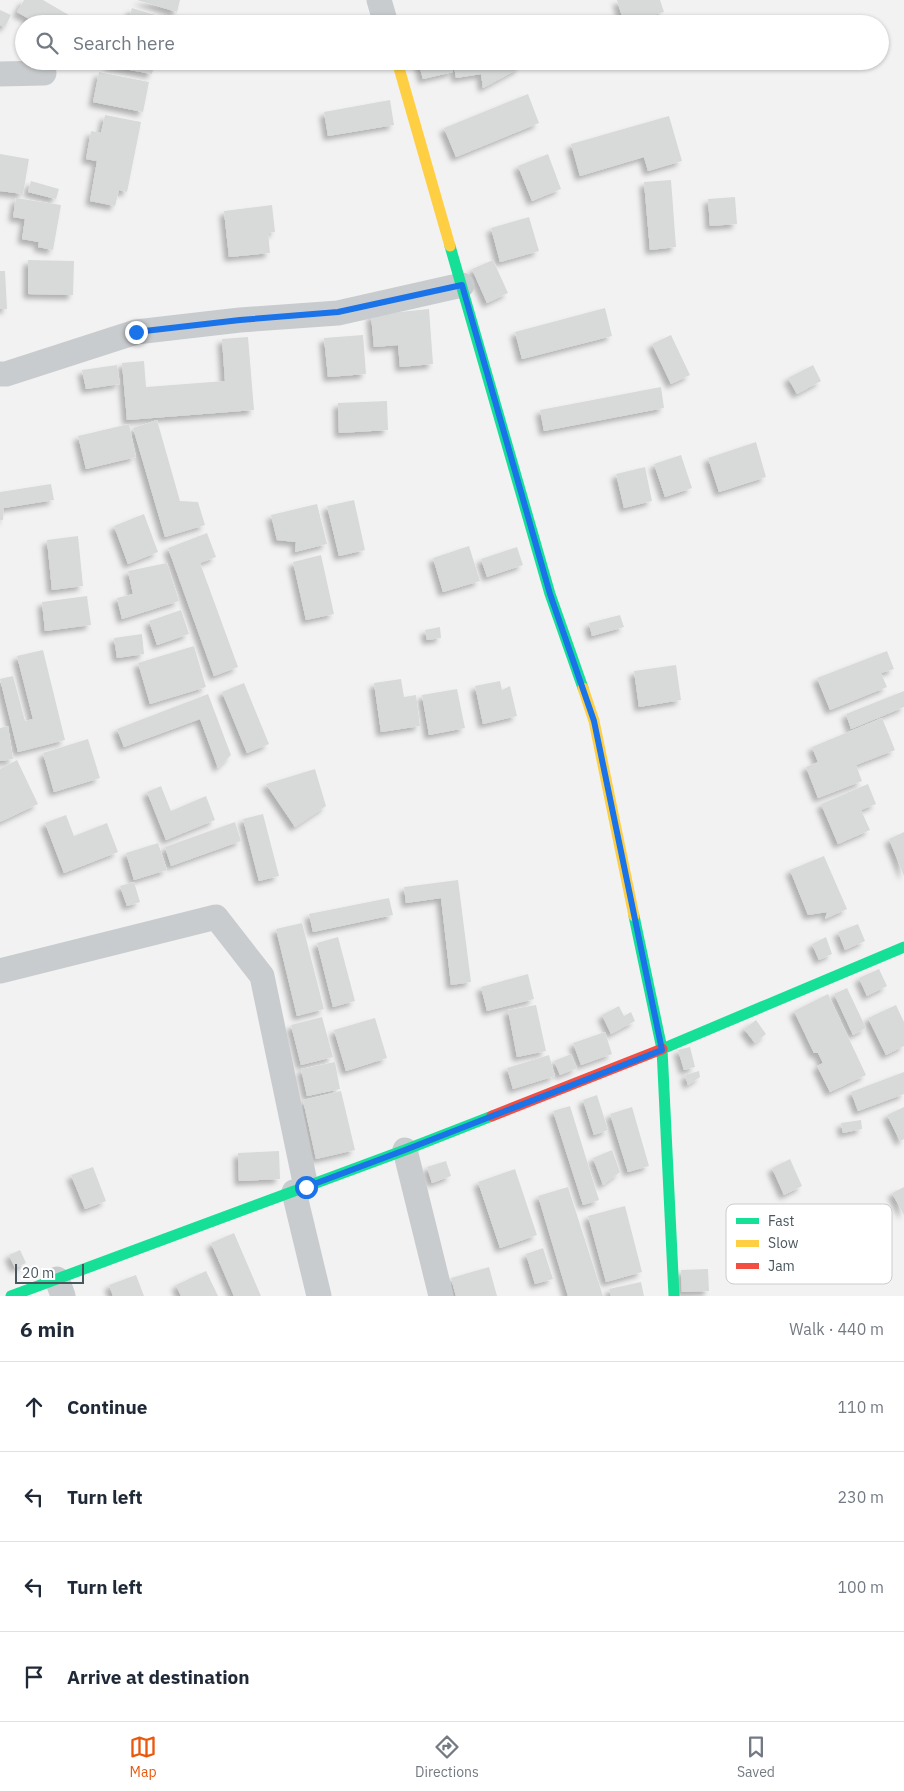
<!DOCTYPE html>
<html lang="en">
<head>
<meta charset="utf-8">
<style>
	:root { --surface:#fff; --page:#f2f2f3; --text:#1f2937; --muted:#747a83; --line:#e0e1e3; --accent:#ea580c }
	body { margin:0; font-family:"IBM Plex Sans",sans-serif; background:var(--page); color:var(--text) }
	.scale { position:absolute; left:15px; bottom:12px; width:69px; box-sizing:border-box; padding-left:5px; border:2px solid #49565e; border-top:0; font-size:14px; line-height:18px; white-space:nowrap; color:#49565e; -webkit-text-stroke:4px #fff; paint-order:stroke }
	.stop { position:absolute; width:15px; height:15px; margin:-11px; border:4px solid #1a73e8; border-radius:50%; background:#fff }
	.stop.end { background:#1a73e8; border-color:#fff; box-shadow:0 1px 5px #0008 }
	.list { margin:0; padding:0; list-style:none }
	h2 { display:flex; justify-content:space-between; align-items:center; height:65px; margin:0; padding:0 20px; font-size:21px }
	h2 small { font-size:16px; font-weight:400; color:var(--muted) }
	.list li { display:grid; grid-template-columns:32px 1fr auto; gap:15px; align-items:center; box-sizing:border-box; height:90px; padding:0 20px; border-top:1px solid var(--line) }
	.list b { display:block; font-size:19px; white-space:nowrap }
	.list em { font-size:16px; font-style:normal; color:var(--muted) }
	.icon { flex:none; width:28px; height:28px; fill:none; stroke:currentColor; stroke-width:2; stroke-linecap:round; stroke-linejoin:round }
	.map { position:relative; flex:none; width:904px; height:1296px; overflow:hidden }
	.search { position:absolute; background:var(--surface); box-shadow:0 1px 4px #0004; left:15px; right:15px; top:15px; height:55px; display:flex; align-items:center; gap:12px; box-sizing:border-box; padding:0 18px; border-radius:28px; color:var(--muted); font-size:19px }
	.sheet { height:425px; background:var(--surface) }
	nav { display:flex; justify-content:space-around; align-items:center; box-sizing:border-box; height:70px; border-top:1px solid var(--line); background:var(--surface); font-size:14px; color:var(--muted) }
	nav a { display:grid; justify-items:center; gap:2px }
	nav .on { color:var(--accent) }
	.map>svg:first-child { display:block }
	.building { fill:#d8dada; filter:url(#shadow) }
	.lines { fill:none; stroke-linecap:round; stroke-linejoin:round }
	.street { stroke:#c9ccce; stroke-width:25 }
	.fast { stroke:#16e098; stroke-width:11 }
	.slow { stroke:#ffcf43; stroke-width:11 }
	.jam { stroke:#f24e42; stroke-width:11 }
	.route { stroke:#1a73e8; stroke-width:6 }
	.key { fill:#fff; stroke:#c8cccf; stroke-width:1 }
	.key-label { font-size:14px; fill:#49565e }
</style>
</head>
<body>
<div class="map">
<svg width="904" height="1296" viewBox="0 0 904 1296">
	<defs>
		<filter id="shadow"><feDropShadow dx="-4.5" dy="4.5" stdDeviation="2.5" flood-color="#0004"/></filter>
	</defs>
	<rect width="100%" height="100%" fill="#f2f2f2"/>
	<path class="building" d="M24,0h19l31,18 -3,6h-33l-21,-12z
		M137,0h43l-3,12z
		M617,0h43l4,12 -40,11z
		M132,8l37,11 -1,5h-41z
		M0,10l11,5 -6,12 -5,-2z
		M109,61h46l-3,13 -44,-8z
		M418,61h32l3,11 -30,7z
		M453,61h65l2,7 -37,20 -2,-14 -25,4z
		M99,72l50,10 -6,30 -50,-10z
		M528,94l11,29 -83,34 -12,-29z
		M390,100l4,25 -66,11 -4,-24z
		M105,115l36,7 -14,70 -8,-2 -4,16 -25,-5 7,-40 -11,-2 5,-28 10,2z
		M669,116l13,45 -34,10 -4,-14 -64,19 -9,-32z
		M0,154l29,5 -6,35 -23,-3z
		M548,154l13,35 -29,12 -14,-35z
		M671,180l5,67 -26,3 -6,-68z
		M31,181l28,8 -3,10 -28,-7z
		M735,197l2,27 -27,2 -2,-27z
		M16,198l45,7 -8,45 -15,-3 1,-5 -17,-3 3,-20 -12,-2z
		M272,205l3,27 -7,1 2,20 -41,4 -5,-46z
		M529,217l10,34 -39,11 -9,-34z
		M28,260l46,1 -1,34 -45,-1z
		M493,260l15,33 -21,10 -15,-34z
		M0,271h5l2,38h-7z
		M605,308l7,28 -90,23 -7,-27z
		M429,309l4,55 -33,3 -2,-22 -24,2 -3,-32z
		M363,335l3,39 -38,3 -4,-39z
		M671,335l19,40 -19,9 -19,-40z
		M248,337l6,73 -127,10 -5,-57 22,-2 2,26 79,-6 -3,-42z
		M117,365l3,19 -34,5 -4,-19z
		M813,365l8,16 -24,13 -9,-16z
		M661,387l3,21 -120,23 -4,-21z
		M387,401l1,29 -49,3 -1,-30z
		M157,420l23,81 18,1 7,23 -40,12 -32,-109z
		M129,424l7,33 -50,12 -8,-33z
		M756,442l10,35 -47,15 -11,-34z
		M681,455l11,33 -27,9 -11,-33z
		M645,467l7,34 -28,7 -8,-34z
		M51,484l3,16 -50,8 -1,12h-3v-28z
		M354,500l11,50 -26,6 -12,-50z
		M317,504l10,40 -32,8 1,-10 -19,-2 -6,-25z
		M144,514l14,38 -30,12 -14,-38z
		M207,533l9,24 -16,6 38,104 -24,9 -46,-128z
		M78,536l5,50 -31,4 -5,-50z
		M469,546l11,35 -37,11 -10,-34z
		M517,547l6,18 -36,12 -6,-18z
		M321,555l13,59 -28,6 -13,-58z
		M167,563l12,38 -57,18 -5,-21 16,-4 -5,-23z
		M87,596l4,29 -46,6 -3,-29z
		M181,610l8,24 -32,11 -8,-24z
		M620,615l4,12 -32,9 -3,-13z
		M440,627l1,11 -14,2 -2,-10z
		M142,634l2,20 -27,4 -3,-20z
		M194,646l12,41 -56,17 -12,-41z
		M43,650l22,90 -47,12 -18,-73 13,-3 12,45 8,-2 -16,-63z
		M887,651l7,18 -13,4 6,14 -57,23 -13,-32z
		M676,665l5,35 -42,7 -5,-36z
		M401,679l3,18 12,-2 4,31 -39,6 -7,-49z
		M500,681l2,9 8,-4 7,30 -34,8 -8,-38z
		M244,683l25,61 -22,9 -25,-61z
		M457,689l8,39 -36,7 -7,-40z
		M904,691v16l-53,22 -5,-15z
		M208,694l23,61 -13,13 -18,-49 -76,28 -7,-18z
		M882,718l13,32 -39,15 6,16 -44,17 -12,-31 12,-5 -6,-15z
		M8,726l5,33 -13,2v-33z
		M88,739l12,39 -46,14 -11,-39z
		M17,760l21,44 -38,18v-53z
		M315,769l11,37 -31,21 -29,-43z
		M868,784l8,20 -15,6 9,20 -32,14 -17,-40z
		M161,786l10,25 35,-15 9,24 -49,20 -19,-48z
		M263,814l16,62 -20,5 -16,-62z
		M66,815l8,21 33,-13 11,29 -54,21 -19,-50z
		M235,822l6,19 -70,25 -6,-19z
		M904,832v44l-15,-37z
		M158,843l9,27 -33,10 -8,-27z
		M824,856l23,53 -22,10 2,-7 -19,3 -18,-45z
		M458,880l13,102 -20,3 -10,-87 -35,5 -2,-16z
		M134,882l6,20 -13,4 -7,-20z
		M389,898l4,17 -80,17 -4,-18z
		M302,923l22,86 -27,7 -21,-87z
		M858,924l7,17 -20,9 -7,-18z
		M338,937l17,64 -22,6 -16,-64z
		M826,937l6,17 -13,6 -7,-16z
		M879,969l8,17 -20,10 -8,-18z
		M528,974l6,25 -47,12 -6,-24z
		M847,988l19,40 -13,7 -19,-41z
		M828,994l38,81 -36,17 -13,-26 6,-3 -5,-10h-4l-20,-42z
		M536,1005l10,46 -29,6 -9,-47z
		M896,1005l8,17v24l-18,9 -18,-37z
		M619,1006l5,10 7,-4 4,9 -24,13 -9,-19z
		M322,1017l11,40 -32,8 -10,-40z
		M375,1018l12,40 -41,13 -12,-41z
		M756,1020l10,14 -11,9 -11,-14z
		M605,1032l7,22 -31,11 -8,-22z
		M690,1047l5,20 -11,3 -6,-20z
		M571,1054l6,14 -17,7 -6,-14z
		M549,1055l6,21 -42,13 -6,-21z
		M335,1062l5,27 -33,7 -6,-27z
		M699,1071l1,6 -12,8 -3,-10z
		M904,1072v22l-46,17 -7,-19z
		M341,1091l14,59 -39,9 -13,-59z
		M597,1095l11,35 -14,5 -11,-35z
		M570,1106l29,94 -16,5 -30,-94z
		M632,1107l17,59 -21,6 -18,-58z
		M904,1107v32l-4,2 -13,-26z
		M861,1120l1,9 -19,4 -2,-10z
		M612,1150l8,22 -17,13 -10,-27z
		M279,1151l1,28 -41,2 -1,-28z
		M790,1159l12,27 -18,9 -12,-27z
		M446,1161l5,15 -19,7 -5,-16z
		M93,1167l13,34 -21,8 -14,-34z
		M515,1169l22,66 -37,13 -22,-66z
		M568,1187l35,109h-35l-30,-100z
		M904,1187v28l-12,-22z
		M625,1206l17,66 -36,10 -18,-66z
		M234,1233l27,63h-27l-23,-53z
		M543,1248l10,31 -18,5 -9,-30z
		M20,1250l6,13 -11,5 -6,-13z
		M489,1267l8,29h-41l-5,-18z
		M708,1269l1,22 -27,1 -1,-22z
		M206,1271l12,25h-37l-5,-11z
		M136,1275l8,21h-31l-4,-11z
		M641,1282l3,14h-33l-2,-7z"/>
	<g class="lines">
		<path class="street" d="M379,0l7,24
			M0,74l44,-1
			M0,374h6l130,-42 104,-12 98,-7 124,-28
			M0,971l216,-54 46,59 44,211
			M405,1150l36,146
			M294,1192l25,104
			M57,1279l6,17"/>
		<path class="fast" d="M450,246l100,348 33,94
			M634,916l28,133 12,247
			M662,1049l242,-102
			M11,1296l394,-146 87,-34"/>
		<path class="slow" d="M397,61l53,185
			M583,688l11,33 40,195"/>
		<path class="jam" d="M492,1116l170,-67"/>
	</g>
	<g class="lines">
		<path class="route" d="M136,332l104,-12 98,-8 124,-27 88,309 44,127 68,329 -257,100 -99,37"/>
	</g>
	<rect x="726" y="1204" width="166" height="80" rx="8" class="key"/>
	<rect x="736" y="1218" width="23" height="6" fill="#16e098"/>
	<rect x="736" y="1240" width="23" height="7" fill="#ffcf43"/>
	<rect x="736" y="1263" width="23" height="6" fill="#f24e42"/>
	<g class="key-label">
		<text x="768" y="1226">Fast</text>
		<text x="768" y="1248">Slow</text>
		<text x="768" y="1271">Jam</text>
	</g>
</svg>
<div class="scale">20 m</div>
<div class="stop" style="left:306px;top:1187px"></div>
<div class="stop end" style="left:136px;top:332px"></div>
<div class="search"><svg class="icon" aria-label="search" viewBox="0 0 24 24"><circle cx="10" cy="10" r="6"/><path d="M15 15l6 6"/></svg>Search here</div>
</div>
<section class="sheet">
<h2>6 min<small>Walk · 440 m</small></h2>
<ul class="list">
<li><svg class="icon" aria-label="ahead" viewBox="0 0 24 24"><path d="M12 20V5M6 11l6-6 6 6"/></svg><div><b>Continue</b></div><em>110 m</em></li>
<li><svg class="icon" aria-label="left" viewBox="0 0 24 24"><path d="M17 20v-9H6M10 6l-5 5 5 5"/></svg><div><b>Turn left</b></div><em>230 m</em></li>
<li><svg class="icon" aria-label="left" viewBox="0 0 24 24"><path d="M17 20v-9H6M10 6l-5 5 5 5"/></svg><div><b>Turn left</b></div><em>100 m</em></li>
<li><svg class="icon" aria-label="arrive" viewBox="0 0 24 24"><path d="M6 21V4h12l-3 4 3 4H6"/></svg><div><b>Arrive at destination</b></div></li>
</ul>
</section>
<nav>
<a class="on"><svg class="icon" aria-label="map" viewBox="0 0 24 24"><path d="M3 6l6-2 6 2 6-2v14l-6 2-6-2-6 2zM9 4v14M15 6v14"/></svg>Map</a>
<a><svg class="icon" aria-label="directions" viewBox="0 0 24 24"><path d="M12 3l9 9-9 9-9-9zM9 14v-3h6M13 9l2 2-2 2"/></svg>Directions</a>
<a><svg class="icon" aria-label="saved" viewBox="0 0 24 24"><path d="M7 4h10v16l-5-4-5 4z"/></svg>Saved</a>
</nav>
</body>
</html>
